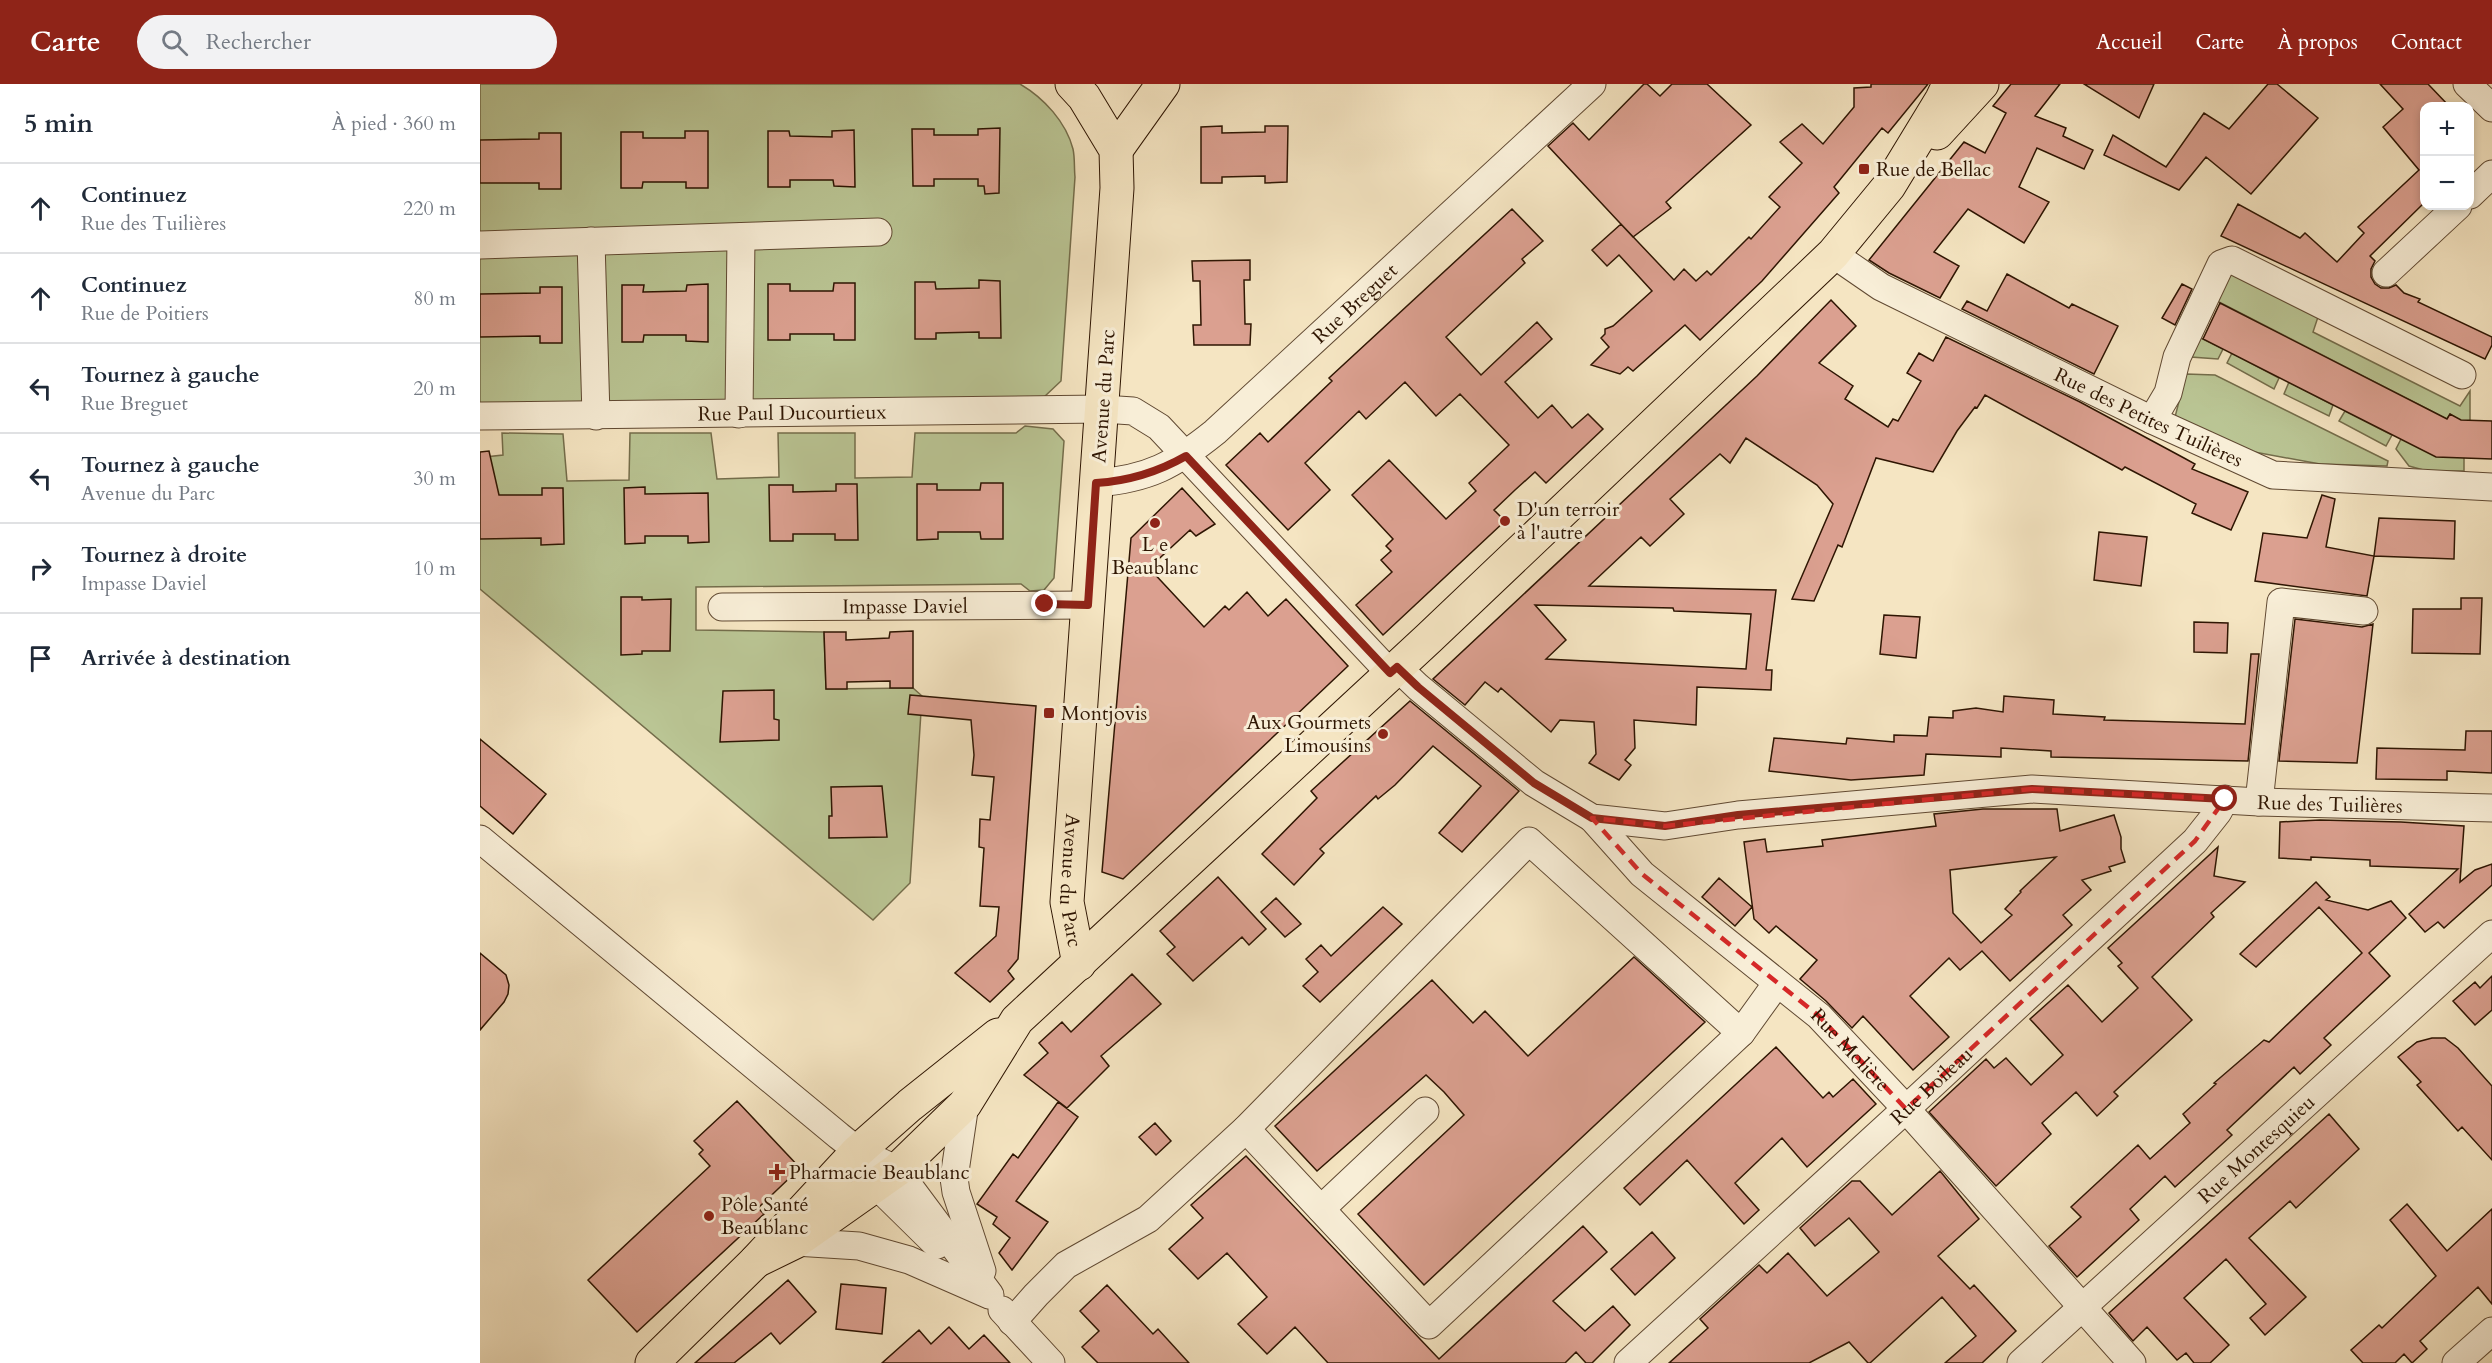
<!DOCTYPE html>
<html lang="fr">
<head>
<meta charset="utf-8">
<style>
	:root { --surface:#fff; --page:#f2f2f3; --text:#1f2937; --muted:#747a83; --line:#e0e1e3; --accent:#8f2418 }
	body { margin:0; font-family:Cardo,serif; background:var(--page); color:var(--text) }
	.controls { position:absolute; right:18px; top:18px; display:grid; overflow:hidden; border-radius:12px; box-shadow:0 3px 9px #0003 }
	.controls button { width:54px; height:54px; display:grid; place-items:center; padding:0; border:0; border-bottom:2px solid var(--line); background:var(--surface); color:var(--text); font:30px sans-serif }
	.stop { position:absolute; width:18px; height:18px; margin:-14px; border:4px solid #8f2418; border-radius:50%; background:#fff }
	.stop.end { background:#8f2418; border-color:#fff; box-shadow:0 2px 6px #0008 }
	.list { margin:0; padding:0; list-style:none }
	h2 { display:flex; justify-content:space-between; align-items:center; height:78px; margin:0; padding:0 24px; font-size:26px }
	h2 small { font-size:20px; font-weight:400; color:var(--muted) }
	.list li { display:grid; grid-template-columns:39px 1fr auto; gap:18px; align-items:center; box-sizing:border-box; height:90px; padding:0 24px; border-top:2px solid var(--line) }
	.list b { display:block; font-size:22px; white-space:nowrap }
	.list p { margin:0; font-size:20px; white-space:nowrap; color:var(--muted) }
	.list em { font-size:20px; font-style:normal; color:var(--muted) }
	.icon { flex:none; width:33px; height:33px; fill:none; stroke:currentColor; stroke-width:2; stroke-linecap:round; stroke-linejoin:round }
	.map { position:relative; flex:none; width:2012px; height:1279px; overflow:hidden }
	header { display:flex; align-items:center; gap:36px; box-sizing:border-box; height:84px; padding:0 30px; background:var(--accent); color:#fff }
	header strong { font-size:28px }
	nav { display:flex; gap:33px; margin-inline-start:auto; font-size:21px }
	.search { width:420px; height:54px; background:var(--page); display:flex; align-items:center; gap:15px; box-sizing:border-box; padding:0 21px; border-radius:33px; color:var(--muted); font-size:22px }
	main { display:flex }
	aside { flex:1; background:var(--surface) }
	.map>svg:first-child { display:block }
	.green { fill:#bac594; stroke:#746d4b; stroke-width:1.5 }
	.building { fill:#dba090; stroke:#2e1502; stroke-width:1.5; fill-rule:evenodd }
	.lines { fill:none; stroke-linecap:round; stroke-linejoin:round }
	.minor-casing { stroke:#604932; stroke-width:29 }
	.major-casing { stroke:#2e1502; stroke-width:35 }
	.minor { stroke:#f8eed7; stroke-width:27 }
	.major { stroke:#f5e5c2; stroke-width:33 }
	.route { stroke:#8f2418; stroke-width:8 }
	.marked { fill:none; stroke:#d62828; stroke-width:4.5; stroke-dasharray:12 8; stroke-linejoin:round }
	.poi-dot { fill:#8f2418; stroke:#f8eed7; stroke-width:2 }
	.labels { text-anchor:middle; stroke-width:6; stroke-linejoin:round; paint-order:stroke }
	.poi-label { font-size:20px; fill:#2e1502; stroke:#f8eed7; text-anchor:start }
	.street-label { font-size:20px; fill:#2e1502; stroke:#f8eed7 }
</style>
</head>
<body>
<header>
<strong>Carte</strong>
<div class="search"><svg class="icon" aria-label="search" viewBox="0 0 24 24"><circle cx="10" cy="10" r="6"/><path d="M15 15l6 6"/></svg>Rechercher</div>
<nav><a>Accueil</a><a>Carte</a><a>À propos</a><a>Contact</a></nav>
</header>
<main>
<aside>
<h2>5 min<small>À pied · 360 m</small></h2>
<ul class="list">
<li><svg class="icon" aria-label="ahead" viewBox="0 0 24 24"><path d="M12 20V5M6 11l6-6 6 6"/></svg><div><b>Continuez</b><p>Rue des Tuilières</p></div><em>220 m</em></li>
<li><svg class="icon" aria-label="ahead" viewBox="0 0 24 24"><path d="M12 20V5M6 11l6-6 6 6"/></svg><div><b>Continuez</b><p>Rue de Poitiers</p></div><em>80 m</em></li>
<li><svg class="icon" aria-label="left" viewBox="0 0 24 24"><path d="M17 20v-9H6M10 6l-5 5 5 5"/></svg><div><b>Tournez à gauche</b><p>Rue Breguet</p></div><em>20 m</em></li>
<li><svg class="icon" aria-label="left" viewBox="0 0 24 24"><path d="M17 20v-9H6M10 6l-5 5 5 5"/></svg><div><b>Tournez à gauche</b><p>Avenue du Parc</p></div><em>30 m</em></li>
<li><svg class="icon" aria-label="right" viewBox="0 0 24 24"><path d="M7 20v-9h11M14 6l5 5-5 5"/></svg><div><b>Tournez à droite</b><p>Impasse Daviel</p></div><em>10 m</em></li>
<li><svg class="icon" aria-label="arrive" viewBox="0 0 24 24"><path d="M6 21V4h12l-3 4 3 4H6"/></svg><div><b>Arrivée à destination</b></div></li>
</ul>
</aside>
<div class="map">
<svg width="2012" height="1279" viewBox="0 0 2012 1279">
	<rect width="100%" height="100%" fill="#f5e5c2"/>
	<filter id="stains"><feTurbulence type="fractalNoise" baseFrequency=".00333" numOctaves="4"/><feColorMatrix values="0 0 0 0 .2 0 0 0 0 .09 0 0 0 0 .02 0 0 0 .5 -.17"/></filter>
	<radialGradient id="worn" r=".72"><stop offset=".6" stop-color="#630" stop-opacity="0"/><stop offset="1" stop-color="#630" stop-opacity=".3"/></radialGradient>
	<path class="green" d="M0,0h540c24,14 46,38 53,65 2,9 1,19 2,28l-14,204 -17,16 -564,7z
		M1751,190l87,43 -5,15 147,74 10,-15v30l-6,37v13h-37l-18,-5 -13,-17 5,-10 54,-22 -5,-3 -3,5 -230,-118z
		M1719,253l24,12 -5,10 -27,-2z
		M1752,269l47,25 -5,11 -47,-26z
		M1706,290l29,1 173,86 -1,5 -67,-2 -71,-13 -74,-34z
		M1809,298l44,23 -4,11 -45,-22z
		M1865,327l47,24 -6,11 -47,-25z
		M545,342l28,3 11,12 -10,137 -10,12 -14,1 -9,-7 -325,3v43l128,2 2,57 87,-1 9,8 -12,187 -37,37 -393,-331v-109l5,-23 18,-2 -1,-22 61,1 4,47 62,-1 1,-47h81l6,46 62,-2 -1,-44h77v45l57,-1 3,-44h101z"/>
	<path class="building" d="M1164,0h3l13,12 12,-12h35l44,41 -85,77 5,6 -38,29 -85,-91 25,-23 16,17z
		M1391,0h57l-40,49 -6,-5 -48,59 5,6 -77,88 -62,59 -15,-15 -52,46 -5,-4 -8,7 -29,-9 18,-18 -8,-9 4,-4v-5l8,-3 39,-35 -33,-36 -12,11 -15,-16 29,-26 53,56 10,-11 12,12 11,-10 4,4 38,-38 2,2 29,-32 -11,-10 33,-34 -22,-21 22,-18 21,20 31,-37v-19l17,-1z
		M1531,0h49l-25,32 31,12 -3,8 30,14 -9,19 -47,-21 -18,39 30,15 -25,41 -56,-34 -34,43 25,14 -19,32 -51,-25 -20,-13 95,-118 21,11 21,-40 -13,-7z
		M1604,0h70l-15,34z
		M1788,0h9l41,34 -67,76 -45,-37 -27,33 -75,-35 9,-20 53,32 38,-54 25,16z
		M1900,0h48l21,22h-25v97l-54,53 5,5 -4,8v8l4,7 6,4h8l7,-3 8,8 16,6 -2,3 74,35v8l-7,14 -264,-123 17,-32 62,34 5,-5 32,29 27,-29 -6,-6 61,-57 -36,-43 20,-18z
		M742,42v7l43,-1v-6h23l-1,56 -22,1v-7l-43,1v6h-21v-56z
		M520,44l-1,65 -14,1 -1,-8h-6v-7h-44v7h-21l-1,-57h22v6h44v-6z
		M374,46l1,57 -21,-1 -1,-6h-43v7h-22v-56h21l1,5 42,1v-6z
		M205,47h23v57h-22v-6h-43l-1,6h-21v-56h22v6h42z
		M59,49h22v56h-22v-6h-59v-43l59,-1z
		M1032,125l31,32 -21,18 3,4 -79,74 35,38 56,-53 15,17 -47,43 33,36 14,-13 20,23 16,-14 15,15 -57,54 -11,-11 -20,18 -21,20 11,11 -122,114 -27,-30 36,-33 -11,-12 10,-9 -5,-5 7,-7 -41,-44 37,-35 57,59 30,-28 -7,-8 40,-38 -49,-51 -24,22 -31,-34 -39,37 -7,-8 -54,52 25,27 -42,40 -62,-65 34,-32 8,9 64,-61 -3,-3z
		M770,176v20h-6l1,44h6l-1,21h-56l-1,-20h8l-1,-44h-7l-1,-20z
		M1527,190l62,34 3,-4 46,22 -24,48 -132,-65 5,-8 20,10z
		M499,196l21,1 1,57h-22v-6l-43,1v6h-21v-57h20l1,7 43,-1z
		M354,199h21v57h-21v-6h-44v6h-22v-56h22v7h43z
		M228,200v58l-22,-1v-6h-42l-1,7h-21v-57h22l-1,7 43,-1 1,-6z
		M1702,200l10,5 -17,36 -13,-7z
		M60,203h22v56h-22v-7l-60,1v-43l60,-1z
		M1351,216l25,26 -37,37 34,23 -8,13 43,28 5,-8 5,2 23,-40 -14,-8 12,-20 14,8 13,-24 134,65 104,56 11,6 -3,5 56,23 -17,38 -39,-17 4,-9 -71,-37 -3,3 -137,-75 -8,13 -2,-1 -18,24 -24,41 -57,-14 -34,89 -4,-2 -24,56 -22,-2 41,-95 -16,-19 -71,-47 -16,25 -10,-9 -50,45 14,15 -34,32 -9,-9 -52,49 187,4 -10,80h6l-1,20 -74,-3 -1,38 -62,-5 1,28 -10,12 6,5 -12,15 -30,-17 7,-9 -2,-32 -34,-2 -9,12 -50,-44 -3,4 -13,-10 -20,23 -32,-26 324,-303zM1055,521l138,3 1,3 77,3 -5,55 -200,-10 20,-19z
		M1740,219l227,116 3,-5 11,6 31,1v38l-56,-2 -233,-118z
		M9,367l10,44h43v-7h21l1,56 -23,1v-7l-61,1v-87z
		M501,399h22v56h-22l-1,-7h-42v7l-21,1v-56h20v6h43z
		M356,400h21l1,56h-23v-6h-42v7h-23l-1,-56h24v7l43,-1z
		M165,403v7l63,-1 1,49 -21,1v-7h-43v7l-20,1 -1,-56z
		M702,404l33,36 -19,12 -6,-6 -41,38 55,59 21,-21 4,4 18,-18 21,24 18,-17 62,67 -225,213 -21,-7 29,-334z
		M1842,411l13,4 -9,48 48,9 -7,40 -112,-15 8,-48 44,5z
		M1899,434l76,3 -1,38 -80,-3z
		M1619,448l48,5 -6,49 -47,-6z
		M141,513h21v3l29,-1 -1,52h-28v3l-21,1z
		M1981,514h21l-2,56 -68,-1 1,-44h48z
		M1404,531l36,2 -4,41 -36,-4z
		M1815,535l67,8 11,-3 -16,139 -78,-2z
		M1714,538l34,1 -1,30 -33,-1z
		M433,547v57h-23v-7l-43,1v7h-21l-2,-57h22v8l43,-2 1,-6z
		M1771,570h8l-11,107 -197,-4v-6l-50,-3v9l-75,-3 -2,21 -73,5 -82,-9 5,-33 72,6 1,-6 47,4v-7l33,1 2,-19 24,1v-7l23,-3 27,4 1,-16 50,4 -1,14 52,3 -1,3 141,4z
		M294,606v29l5,1v20l-59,2 3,-51z
		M430,611l126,11 -18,253 -10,12 6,8 -24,23 -35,-29 41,-37 3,-29 -19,-1 4,-58 -5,-1 1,-28 10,1 4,-43 -22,-2 2,-20 -3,-35 -63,-6z
		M930,617l109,90 -57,61 -23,-19 42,-47 -48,-40 -38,39 -17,14 -2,-3 -56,53 4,4 -30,32 -32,-31 55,-56 -6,-7z
		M1986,647h26v42l-45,-2v9l-71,-1 1,-31 88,2z
		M0,655l66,55 -33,40 -33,-28z
		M402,702l5,51 -58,1v-22h3l-1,-29z
		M1503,725h74l3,22 54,-16 7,22v12l4,13 -16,5 2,4 -29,9 9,10 -28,25 9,10 -62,56 -28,-30 -22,19 -11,-12 -39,38 39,41 -36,33 -50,-54 -11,12 -26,-27 -26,-22 17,-19 -41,-34 -7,7 -15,-14 -10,-77 21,-3 2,13 56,-6 -1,-6 114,-14 -2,-12zM1576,773l-36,34 1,1 -16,17 7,6 -31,28 -28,-30 -3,-43z
		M1840,736l81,2 63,4 -4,56 15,-12 17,-6v21l-48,43 -6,-6 -13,10 -16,-18 49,-45 -88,-3v-6l-59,-3v3l-32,-2 1,-36z
		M1738,763l-4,29 31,6 -34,31 3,4 -62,60 40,43 -78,72 4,4 -21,20 -21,-24 -34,31 9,11 -55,52 -67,-74 57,-53 8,9 12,-10 25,27 32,-30 -33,-36 38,-34 34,37 36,-34 -20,-22 4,-3 -14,-15z
		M738,793l48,52 -17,16 -7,-8 -49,44 -26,-27 8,-7 -15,-16z
		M1239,794l33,29 -17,19 -33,-29z
		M1836,798l14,15 -4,3 42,10 23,-9 15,17 -37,35 21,23 -66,62 7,7 -31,29 -6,-7 -67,63 5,5 -57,52 -10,-11 -35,33 9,11 -62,57 -28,-31 32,-29 -10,-10 67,-62 12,14 40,-36 -7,-9 33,-30 -2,-1 50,-43 5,2 93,-89 -43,-46 -63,60 -16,-13z
		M796,814l25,26 -16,13 -24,-25z
		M903,823l19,17 -82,78 -17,-16 15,-14 -12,-13 15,-14 10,11z
		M0,869l26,22 3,10 -1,9 -4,8 -24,28z
		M1154,873l71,65 -281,263 -66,-71 106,-99 -20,-23 -18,-17 -109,96 -42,-45 157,-146 41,43 12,-12 43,45z
		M652,890l29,30 -60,52 8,10 -42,42 -43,-33 24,-22 -9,-10 23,-21 9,10z
		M2012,892v34l-17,15 -22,-24 22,-19 5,6z
		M1952,954h13l13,10 34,38v74l-30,-33 -4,4 -41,-46 4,-3 -23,-25 19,-15z
		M1296,963l47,51 6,-6 4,5 20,-18 23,25 -69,63 -25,-29 -47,45 24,27 -15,14 -57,-64 -47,45 -16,-17z
		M257,1017l63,67 -42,40 6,6 -127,118 -49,-52 122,-114 -11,-12 4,-4 -9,-9z
		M578,1018l20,15 -62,84 32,21 -36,48 -13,-17 11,-15 -17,-14 4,-7 -20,-13 36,-50 5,4z
		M1849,1030l30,35 -63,59 -6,-7 -41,37 57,59 -41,38 -15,-17 16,-14 -40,-45 -42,39 45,47 -19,18h-16l-8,-10 -9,7 -30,-33 -14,14 -24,-28z
		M675,1039l16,18 -15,14 -17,-18z
		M766,1072l193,203 144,-133 24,26 -54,49 32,30 28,-25 17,19 -38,38h-6l-10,-11 -11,11h-237l-33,-36 -28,27 -29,-30 29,-27 -40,-44 -29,26 -29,-30 34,-31 -12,-13z
		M1460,1087l39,48 -41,37 32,33 4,-4 42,46 -34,32h-37l31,-27 -34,-39 -72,66h-2l-19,-21 -40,21h-140l39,-35 -8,-9 59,-54 8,8 21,-20 39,43 52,-44 -30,-34 -34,28 -15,-18 52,-47h8l32,34z
		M1927,1120l40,47 45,-42v95l-14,-17 -58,54 7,8 -15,14 -8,-9 -9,9h-32l-12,-13 28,-25 3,3 54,-52 -46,-56z
		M1172,1148l23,26 -40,37 -24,-26z
		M308,1196l28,32 -36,32 -9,-11 -37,30h-39z
		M361,1200l45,4 -4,46 -46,-5z
		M627,1201l46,49 5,-5 31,34h-91l-16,-16 17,-16 -19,-20z
		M469,1243l20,22 15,-14 26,28h-128l37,-33 12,14z"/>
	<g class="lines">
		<defs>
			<g id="minor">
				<path d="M1987,0l25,24"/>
				<path d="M1990,111l22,-21"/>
				<path d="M111,157l5,175"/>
				<path d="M0,161l398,-13"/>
				<path id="s1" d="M1353,170l48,33 271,133 121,55 219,12"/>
				<path d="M1906,189l72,-67"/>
				<path d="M259,330l2,-177"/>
				<path id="s2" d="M0,332l623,-7 30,2 26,16 231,246"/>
				<path d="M1672,336l16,-27 9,-36 44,-93 11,-4 230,115"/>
				<path id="s3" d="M616,399c53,-4 78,-18 119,-51l377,-348"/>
				<path id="s4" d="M242,523l366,-2"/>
				<path id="s5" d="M917,583l21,20 116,96 58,35 73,8 73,-11 294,-26 227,13 233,6"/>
				<path d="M1779,718l22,-200 83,9"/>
				<path id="s6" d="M1112,734l50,56 177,142 78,83 235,264"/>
				<path d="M0,755l359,297 19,15 39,19 93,125"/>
				<path d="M485,1020l-11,74 2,14 26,79"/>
				<path d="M766,1045l183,196 312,-292 36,-50"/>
				<path d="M387,1083l10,19 60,59"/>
				<path d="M841,1125l104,-98"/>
				<path d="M315,1158l64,4 50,14 80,35"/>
				<path d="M522,1226l49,53"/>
				<path d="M532,1238l24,-27 30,-30 82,-46 98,-90 283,-288 212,192"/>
				<path id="s7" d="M1148,1279l278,-254 289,-268 23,-29 7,-13"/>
				<path id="s8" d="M1541,1279l471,-429"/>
				<path d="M1976,1279l36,-32"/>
			</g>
			<g id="major">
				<path id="s9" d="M592,0l12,13 32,53 1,38 -50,714 12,62"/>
				<path d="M1457,49l45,-49"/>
				<path d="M636,66l47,-66"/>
				<path d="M276,1177l39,-19 102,-72 68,-66 52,-84 412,-382 404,-384 56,-68 53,-87 7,-15"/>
				<path d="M172,1279l104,-102 102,-110 52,-46 88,-70"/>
			</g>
		</defs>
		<use href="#minor" class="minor-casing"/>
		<use href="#major" class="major-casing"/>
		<use href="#minor" class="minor"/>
		<use href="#major" class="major"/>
	</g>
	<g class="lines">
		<path class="route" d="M565,520l43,1 8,-122c33,-2 62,-11 90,-27l204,217 7,-6 21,20 116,96 58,35 73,8 73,-11 294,-26 193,10"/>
	</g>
	<path class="marked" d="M1552,705l193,10 -30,42 -289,268 -87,-93 -177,-142 -50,-56 73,8z"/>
	<g class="poi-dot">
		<rect x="1378" y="79" width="12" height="12" rx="3"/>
		<circle cx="1025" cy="437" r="6"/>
		<circle cx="675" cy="439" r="6"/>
		<rect x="563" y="623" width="12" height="12" rx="3"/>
		<circle cx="903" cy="650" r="6"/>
		<path d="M294 1079h6v6h6v6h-6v6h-6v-6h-6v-6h6z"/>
		<circle cx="229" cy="1132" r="6"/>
	</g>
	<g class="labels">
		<g class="poi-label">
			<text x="1396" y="92">Rue de Bellac</text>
			<text x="1037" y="432">D'un terroir<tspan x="1037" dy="23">à l'autre</tspan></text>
			<text x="675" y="467" text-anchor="middle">L e<tspan x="675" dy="23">Beaublanc</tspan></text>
			<text x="581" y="636">Montjovis</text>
			<text x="891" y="645" text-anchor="end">Aux Gourmets<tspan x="891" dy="23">Limousins</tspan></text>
			<text x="309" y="1095">Pharmacie Beaublanc</text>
			<text x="241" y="1127">Pôle Santé<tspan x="241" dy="23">Beaublanc</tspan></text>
		</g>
		<g class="street-label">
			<text dy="7" stroke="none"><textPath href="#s3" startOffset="322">Rue Breguet</textPath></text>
			<text transform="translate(623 312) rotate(-86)" y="7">Avenue du Parc</text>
			<text dy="7" stroke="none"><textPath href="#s2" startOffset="312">Rue Paul Ducourtieux</textPath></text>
			<text dy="7" stroke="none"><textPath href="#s1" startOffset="356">Rue des Petites Tuilières</textPath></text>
			<text dy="7" stroke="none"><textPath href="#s4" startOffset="183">Impasse Daviel</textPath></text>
			<text dy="7" stroke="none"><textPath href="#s5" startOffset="988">Rue des Tuilières</textPath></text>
			<text dy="7" stroke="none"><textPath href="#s9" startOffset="812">Avenue du Parc</textPath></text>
			<text dy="7" stroke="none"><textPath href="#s6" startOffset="348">Rue Molière</textPath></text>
			<text dy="7" stroke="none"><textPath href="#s7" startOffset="411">Rue Boileau</textPath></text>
			<text dy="7" stroke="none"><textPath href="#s8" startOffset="318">Rue Montesquieu</textPath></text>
		</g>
	</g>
	<rect width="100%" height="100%" filter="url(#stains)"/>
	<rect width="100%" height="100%" fill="url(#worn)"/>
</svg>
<div class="controls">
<button>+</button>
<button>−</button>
</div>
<div class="stop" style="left:1745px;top:715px"></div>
<div class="stop end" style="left:565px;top:520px"></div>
</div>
</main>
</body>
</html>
